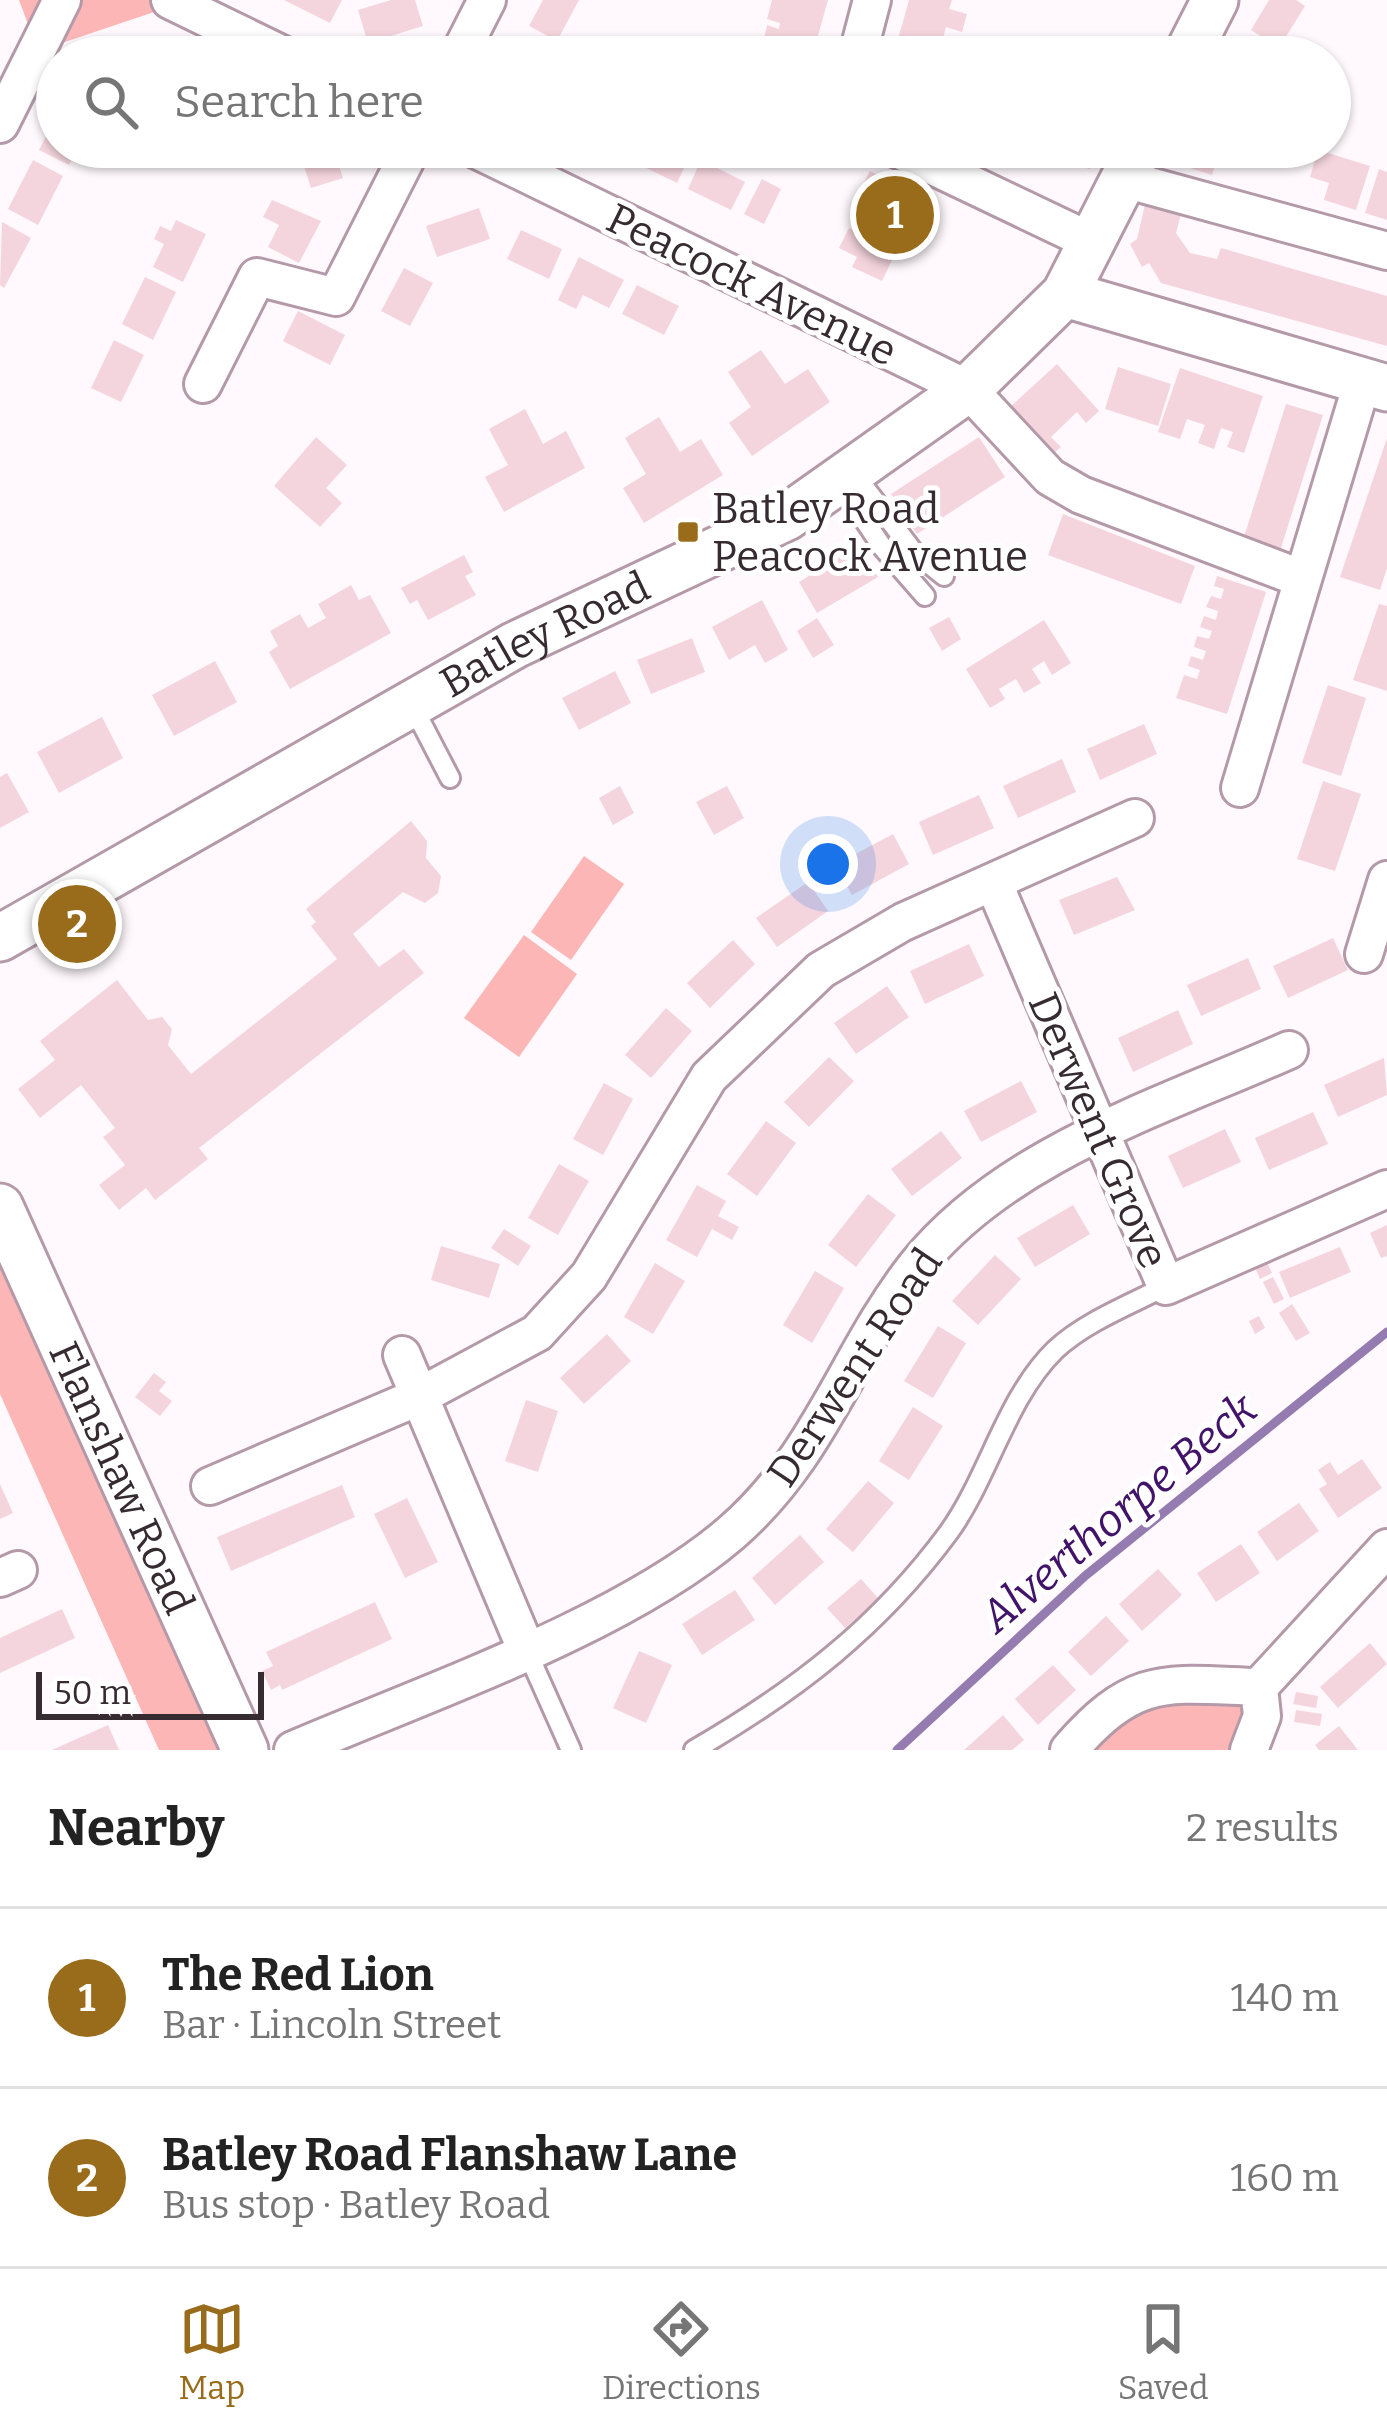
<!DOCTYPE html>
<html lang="en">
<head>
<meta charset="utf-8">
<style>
	:root { --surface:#fff; --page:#f2f2f2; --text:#222; --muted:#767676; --line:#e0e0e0; --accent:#996c1b }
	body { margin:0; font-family:Bitter,serif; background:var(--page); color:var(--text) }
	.scale { position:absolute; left:36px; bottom:30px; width:228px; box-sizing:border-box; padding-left:12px; border:6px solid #362b31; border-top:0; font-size:33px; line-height:42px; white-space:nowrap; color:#362b31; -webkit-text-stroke:9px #fff; paint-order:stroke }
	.you { position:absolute; left:828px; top:864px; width:42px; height:42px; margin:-30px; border:9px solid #fff; border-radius:50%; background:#1a73e8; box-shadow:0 0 0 18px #1a73e833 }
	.badge { display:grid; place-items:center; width:78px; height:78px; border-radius:50%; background:var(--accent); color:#fff; font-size:39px; font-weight:700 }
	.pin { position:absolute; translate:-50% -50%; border:6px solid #fff; box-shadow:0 3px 12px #0006 }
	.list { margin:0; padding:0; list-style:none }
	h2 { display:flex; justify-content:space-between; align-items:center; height:156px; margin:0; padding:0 48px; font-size:51px }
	h2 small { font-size:39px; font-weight:400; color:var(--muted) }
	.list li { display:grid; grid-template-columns:78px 1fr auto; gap:36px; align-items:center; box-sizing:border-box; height:180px; padding:0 48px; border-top:3px solid var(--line) }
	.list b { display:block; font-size:45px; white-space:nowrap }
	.list p { margin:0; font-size:39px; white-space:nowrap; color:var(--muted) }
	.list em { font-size:39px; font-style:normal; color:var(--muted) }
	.icon { flex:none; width:66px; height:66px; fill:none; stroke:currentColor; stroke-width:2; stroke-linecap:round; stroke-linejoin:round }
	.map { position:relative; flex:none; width:1387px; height:1750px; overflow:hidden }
	.search { position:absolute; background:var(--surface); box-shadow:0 3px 9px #0004; left:36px; right:36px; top:36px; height:132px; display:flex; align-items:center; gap:30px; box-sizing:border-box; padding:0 42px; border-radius:66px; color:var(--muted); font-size:45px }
	.sheet { height:516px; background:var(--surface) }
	nav { display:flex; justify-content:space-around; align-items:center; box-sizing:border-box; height:168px; border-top:3px solid var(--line); background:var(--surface); font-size:33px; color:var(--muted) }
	nav a { display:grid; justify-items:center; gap:6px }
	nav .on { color:var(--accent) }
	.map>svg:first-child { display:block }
	.green { fill:#fcb6b5 }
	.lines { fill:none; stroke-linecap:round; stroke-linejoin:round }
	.stream { stroke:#947cb0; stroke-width:9 }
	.building { fill:#f5d5dd }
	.service-casing { stroke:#b49aa9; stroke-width:24 }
	.minor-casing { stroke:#b49aa9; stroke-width:42 }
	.tertiary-casing { stroke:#b49aa9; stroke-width:51 }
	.service { stroke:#fff; stroke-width:18 }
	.minor { stroke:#fff; stroke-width:36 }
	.tertiary { stroke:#fff; stroke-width:45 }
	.poi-dot { fill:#996c1b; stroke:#fff; stroke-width:4.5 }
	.labels { text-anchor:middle; stroke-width:10; stroke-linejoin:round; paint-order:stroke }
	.street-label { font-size:42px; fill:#362b31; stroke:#fff }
	.poi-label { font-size:42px; fill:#362b31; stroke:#fff; text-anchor:start }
	.water-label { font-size:45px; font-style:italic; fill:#411369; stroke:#fff }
</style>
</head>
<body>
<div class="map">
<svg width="1387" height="1750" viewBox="0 0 1387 1750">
	<rect width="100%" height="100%" fill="#fff9fd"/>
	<path class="green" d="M19,0h158l1,4 -140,47z
		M584,856l40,28 -53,76 -40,-28z
		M524,935l53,39 -58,83 -55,-39z
		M0,1207l245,543h-86l-159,-356z
		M1259,1687l-10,63h-180l63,-57z"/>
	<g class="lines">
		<path class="stream" d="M897,1750l188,-174 302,-244"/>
	</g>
	<path class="building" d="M284,0h58l-12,23z
		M415,0l8,26 -55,17 -10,-33 33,-10z
		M543,0h36l-22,41 -28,-15z
		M772,0h56l-16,57h-42l4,-15 -10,-3 3,-14 12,4 1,-6 -13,-4z
		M909,0h43l-3,9 18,5 -5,18 -16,-5 -5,19 16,4 -2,7h-62z
		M1269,0h27l9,6 -26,42 -28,-18z
		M57,115v32h21l-9,18 -30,-15z
		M298,147h35l10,31 -32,10z
		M632,147h47l12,6 -14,30 -51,-25z
		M1007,147h88l-5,22z
		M1176,147h44l-8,28 -41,-13z
		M1318,150l52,16 -14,44 -32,-10 5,-17 -19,-6z
		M33,160l30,16 -25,49 -30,-16z
		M701,160l44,22 -14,28 -43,-21z
		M1379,169l8,3v48l-22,-7z
		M888,170l38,19 -44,92 -30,-14 5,-10 -18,-9 10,-20 17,9 18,-36 -24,-11 10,-19 14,7z
		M762,179l19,10 -17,35 -20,-10z
		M272,200l49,21 -22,42 -31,-16 11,-22 -16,-8z
		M1146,200l36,10 -6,23 14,20 27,6 4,-11 166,48v50l-226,-63 -12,-20 -7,4 -12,-23 7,-5z
		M479,208l11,31 -53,18 -11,-31z
		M176,220l30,14 -23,48 -30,-15 11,-23 -10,-5 6,-13 11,5z
		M2,222l29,16 -27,50 -4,-3z
		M521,230l41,19 -13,30 -42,-20z
		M579,257l45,23 -15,28 -26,-13 -7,14 -18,-9z
		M404,268l29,15 -23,43 -29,-15z
		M145,277l31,15 -23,48 -31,-16z
		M637,285l42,21 -15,29 -42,-21z
		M298,311l47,24 -15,30 -47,-24z
		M114,340l30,15 -23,47 -30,-14z
		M761,350l24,34 23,-15 22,33 -78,54 -23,-33 22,-16 -23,-35z
		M1057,364l42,47 -13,12 -9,-11 -26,25 10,10 -9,8 -43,-47z
		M1118,367l53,17 -13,42 -53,-17z
		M1180,368l83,28 -19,57 -17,-6 6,-15 -12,-4 -7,21 -16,-6 7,-18 -18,-6 -7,20 -22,-7z
		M1286,404l37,11 -43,136 -37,-11z
		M525,409l18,35 23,-13 19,37 -81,44 -19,-35 23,-12 -19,-36z
		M659,417l21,35 21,-13 22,36 -79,48 -21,-35 23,-14 -21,-36z
		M316,437l31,28 -21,23 16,15 -22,24 -46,-41z
		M979,437l26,40 -88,57 -26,-40z
		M1387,438v130l-7,22 -40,-13z
		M1063,514l132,52 -14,38 -133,-49z
		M860,545l18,32 -61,36 -18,-31z
		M464,555l9,17 -8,4 11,19 -48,25 -11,-20 -7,4 -9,-16z
		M1217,576l49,16 -39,122 -51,-16 8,-23 13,4 3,-9 -12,-4 3,-10 12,4 3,-9 -12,-4 3,-11 12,3 3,-8 -12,-4 4,-11 12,4 2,-9 -12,-4 5,-11 10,3 3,-10 -10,-3z
		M351,585l8,15 11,-5 21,38 -101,56 -21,-37 9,-6 -8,-15 30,-17 8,14 18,-10 -8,-14z
		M762,600l26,50 -23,13 -10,-18 -26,15 -17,-33z
		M1379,604l8,2v85l-34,-11z
		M949,617l12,22 -19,12 -13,-23z
		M817,618l17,27 -21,13 -16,-27z
		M1044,620l27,43 -19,12 -8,-14 -12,8 9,14 -17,10 -8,-14 -17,10 6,10 -15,9 -24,-39z
		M692,638l13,34 -54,22 -14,-34z
		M215,661l22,41 -63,34 -22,-41z
		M615,671l16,32 -52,27 -17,-32z
		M1328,685l38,13 -25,78 -39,-13z
		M102,717l21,41 -64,35 -22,-41z
		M1144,724l13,30 -57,26 -13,-31z
		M1062,759l14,33 -58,26 -15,-32z
		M7,773l22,39 -29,16v-51z
		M1323,781l38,13 -26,77 -38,-12z
		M620,786l14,27 -21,12 -14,-27z
		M727,786l17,32 -30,17 -18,-33z
		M979,795l15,33 -61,27 -14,-33z
		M411,821l16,20 -1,17 15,18 -3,17 -13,10 -22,-11 -50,42 26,33 25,-18 20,24 -225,175 9,11 -53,41 -9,-12 -27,22 -20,-25 26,-20 -22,-28 12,-9 -34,-43 -41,33 -22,-29 37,-29 -15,-19 77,-61 31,40 14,-3 10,12 -4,16 23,29 146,-115 -26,-33 5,-4 -10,-13z
		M893,834l16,30 -57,31 -17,-30z
		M1117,877l18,33 -61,25 -15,-35z
		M808,882l20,29 -51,36 -21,-29z
		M1333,938l15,32 -60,28 -15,-32z
		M733,940l22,24 -45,44 -23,-25z
		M969,944l15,32 -59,28 -15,-33z
		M1248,958l13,31 -60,27 -14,-31z
		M887,986l22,31 -53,37 -22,-31z
		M666,1008l26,23 -41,47 -26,-23z
		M1178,1010l15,34 -60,28 -15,-34z
		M829,1057l25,24 -45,46 -25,-25z
		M1384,1058l3,37 -49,22 -14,-32z
		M1021,1081l16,31 -56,30 -17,-31z
		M604,1083l29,16 -30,56 -30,-16z
		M1313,1112l15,32 -59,26 -14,-32z
		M766,1121l30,22 -39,53 -30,-22z
		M1225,1129l16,33 -58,26 -15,-32z
		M941,1131l21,27 -50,38 -21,-27z
		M559,1164l30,17 -31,54 -30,-17z
		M697,1185l29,16 -8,15 21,11 -7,13 -20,-11 -15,28 -31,-17z
		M868,1194l28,21 -40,52 -28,-22z
		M1073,1205l17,29 -55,33 -18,-29z
		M1387,1225v31l-6,2 -11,-25z
		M504,1229l27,17 -13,20 -27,-18z
		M441,1246l59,18 -11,34 -58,-18z
		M1340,1247l11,25 -61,26 -11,-26z
		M995,1255l26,24 -43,46 -26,-24z
		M1266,1260l6,13 -12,6 -6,-14z
		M655,1263l30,18 -32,53 -29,-17z
		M815,1271l29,17 -32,55 -29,-18z
		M1273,1277l11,22 -10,5 -11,-22z
		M1292,1304l18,29 -14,8 -17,-28z
		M1259,1316l6,12 -10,6 -6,-13z
		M938,1326l28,17 -33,55 -29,-17z
		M607,1334l24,27 -47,43 -24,-26z
		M154,1373l12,9 -7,9 13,10 -12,15 -25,-19z
		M526,1400l32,11 -20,61 -33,-11z
		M913,1407l30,19 -34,54 -30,-19z
		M1362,1459l20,29 -44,30 -19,-29 8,-5 -9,-14 12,-8 8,13z
		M868,1481l26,22 -41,49 -27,-23z
		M0,1484l13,29 -13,6z
		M342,1485l13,32 -124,54 -14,-34z
		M407,1498l31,64 -33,16 -31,-64z
		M1299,1503l20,28 -42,30 -20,-29z
		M800,1535l24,27 -49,43 -23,-27z
		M1241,1544l19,29 -44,29 -19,-29z
		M1158,1569l24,26 -40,36 -23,-27z
		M861,1579l18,20 -34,29 -18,-20z
		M735,1590l20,30 -53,35 -20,-31z
		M375,1602l17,37 -110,51 -2,-5 -9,5 -9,-19 11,-5 -7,-14z
		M62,1609l13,29 -75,35v-35z
		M1106,1616l23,25 -38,35 -23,-24z
		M1370,1643l17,21 -49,44 -18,-21z
		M639,1651l33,14 -26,58 -33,-15z
		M1053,1665l23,25 -38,35 -23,-26z
		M1296,1692l22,4 -2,12 -23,-4z
		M1296,1710l26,4 -2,12 -26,-4z
		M1003,1715l21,25 -12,10h-48z
		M108,1725l11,25h-67l29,-13z
		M1339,1726l19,24h-39l-4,-5z"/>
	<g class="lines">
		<defs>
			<path id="service" d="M852,471l61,80 31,25
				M838,481l45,67 42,48
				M411,703l39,75
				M526,1649l45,101
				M694,1750c102,-59 185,-123 255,-218 40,-56 57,-134 106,-182 30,-28 74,-45 111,-64"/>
			<path id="minor" d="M170,0l117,57
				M458,57l29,-57
				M857,57l15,-57
				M0,124l62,-124
				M471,147l497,242 82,88 31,18 222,84
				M893,147l199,95
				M1124,179l263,72
				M203,384l54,-107 79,20 76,-150
				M1240,788l123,-408
				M994,884l172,402 221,-97
				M1364,954l23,-74
				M402,1355l124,294
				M210,1486l208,-89 119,-64 52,-57 120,-199 112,-107 82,-48 232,-104
				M0,1578l18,-8
				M293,1750c133,-57 331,-125 438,-217 91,-79 116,-179 185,-267 90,-112 245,-159 373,-216
				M1069,1750c67,-77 97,-66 190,-63
				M1249,1750l13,-34 -3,-29 128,-139"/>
			<g id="tertiary">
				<path d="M1186,57l29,-57"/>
				<path d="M1065,294l322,94"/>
				<path id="s1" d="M0,938l515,-293 272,-128 181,-128 97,-95 75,-147"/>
				<path id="s2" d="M0,1207l245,543"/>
			</g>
		</defs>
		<use href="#service" class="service-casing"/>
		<use href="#minor" class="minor-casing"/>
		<use href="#tertiary" class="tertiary-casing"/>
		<use href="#service" class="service"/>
		<use href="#minor" class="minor"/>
		<use href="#tertiary" class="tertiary"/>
	</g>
	<rect class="poi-dot" x="676" y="520" width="24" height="24" rx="6"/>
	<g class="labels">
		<g class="street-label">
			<text transform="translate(752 284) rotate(26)" y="15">Peacock Avenue</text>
			<text dy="15" stroke="none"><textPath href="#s1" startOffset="624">Batley Road</textPath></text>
			<text transform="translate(1099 1130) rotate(67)" y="15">Derwent Grove</text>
			<text transform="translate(854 1367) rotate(-56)" y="15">Derwent Road</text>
			<text dy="15" stroke="none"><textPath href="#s2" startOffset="297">Flanshaw Road</textPath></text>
		</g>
		<g class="poi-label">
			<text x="712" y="523">Batley Road<tspan x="712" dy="48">Peacock Avenue</tspan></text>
		</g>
		<g class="water-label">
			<text transform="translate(1118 1512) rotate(-40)" y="16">Alverthorpe Beck</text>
		</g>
	</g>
</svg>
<div class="scale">50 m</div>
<div class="you"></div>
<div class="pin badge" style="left:895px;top:215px">1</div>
<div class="pin badge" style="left:77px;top:924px">2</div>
<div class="search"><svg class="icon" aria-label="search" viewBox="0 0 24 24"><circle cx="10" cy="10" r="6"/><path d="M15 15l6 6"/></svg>Search here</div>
</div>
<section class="sheet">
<h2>Nearby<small>2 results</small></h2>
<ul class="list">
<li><span class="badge">1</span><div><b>The Red Lion</b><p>Bar · Lincoln Street</p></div><em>140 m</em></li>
<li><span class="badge">2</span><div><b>Batley Road Flanshaw Lane</b><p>Bus stop · Batley Road</p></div><em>160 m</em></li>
</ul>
</section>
<nav>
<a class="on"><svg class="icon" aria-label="map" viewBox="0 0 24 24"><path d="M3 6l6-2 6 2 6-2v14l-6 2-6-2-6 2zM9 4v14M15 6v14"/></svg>Map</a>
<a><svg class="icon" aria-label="directions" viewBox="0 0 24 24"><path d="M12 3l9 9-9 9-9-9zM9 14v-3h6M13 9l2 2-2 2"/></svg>Directions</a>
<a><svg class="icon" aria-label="saved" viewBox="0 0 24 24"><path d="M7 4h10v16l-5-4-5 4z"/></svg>Saved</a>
</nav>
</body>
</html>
